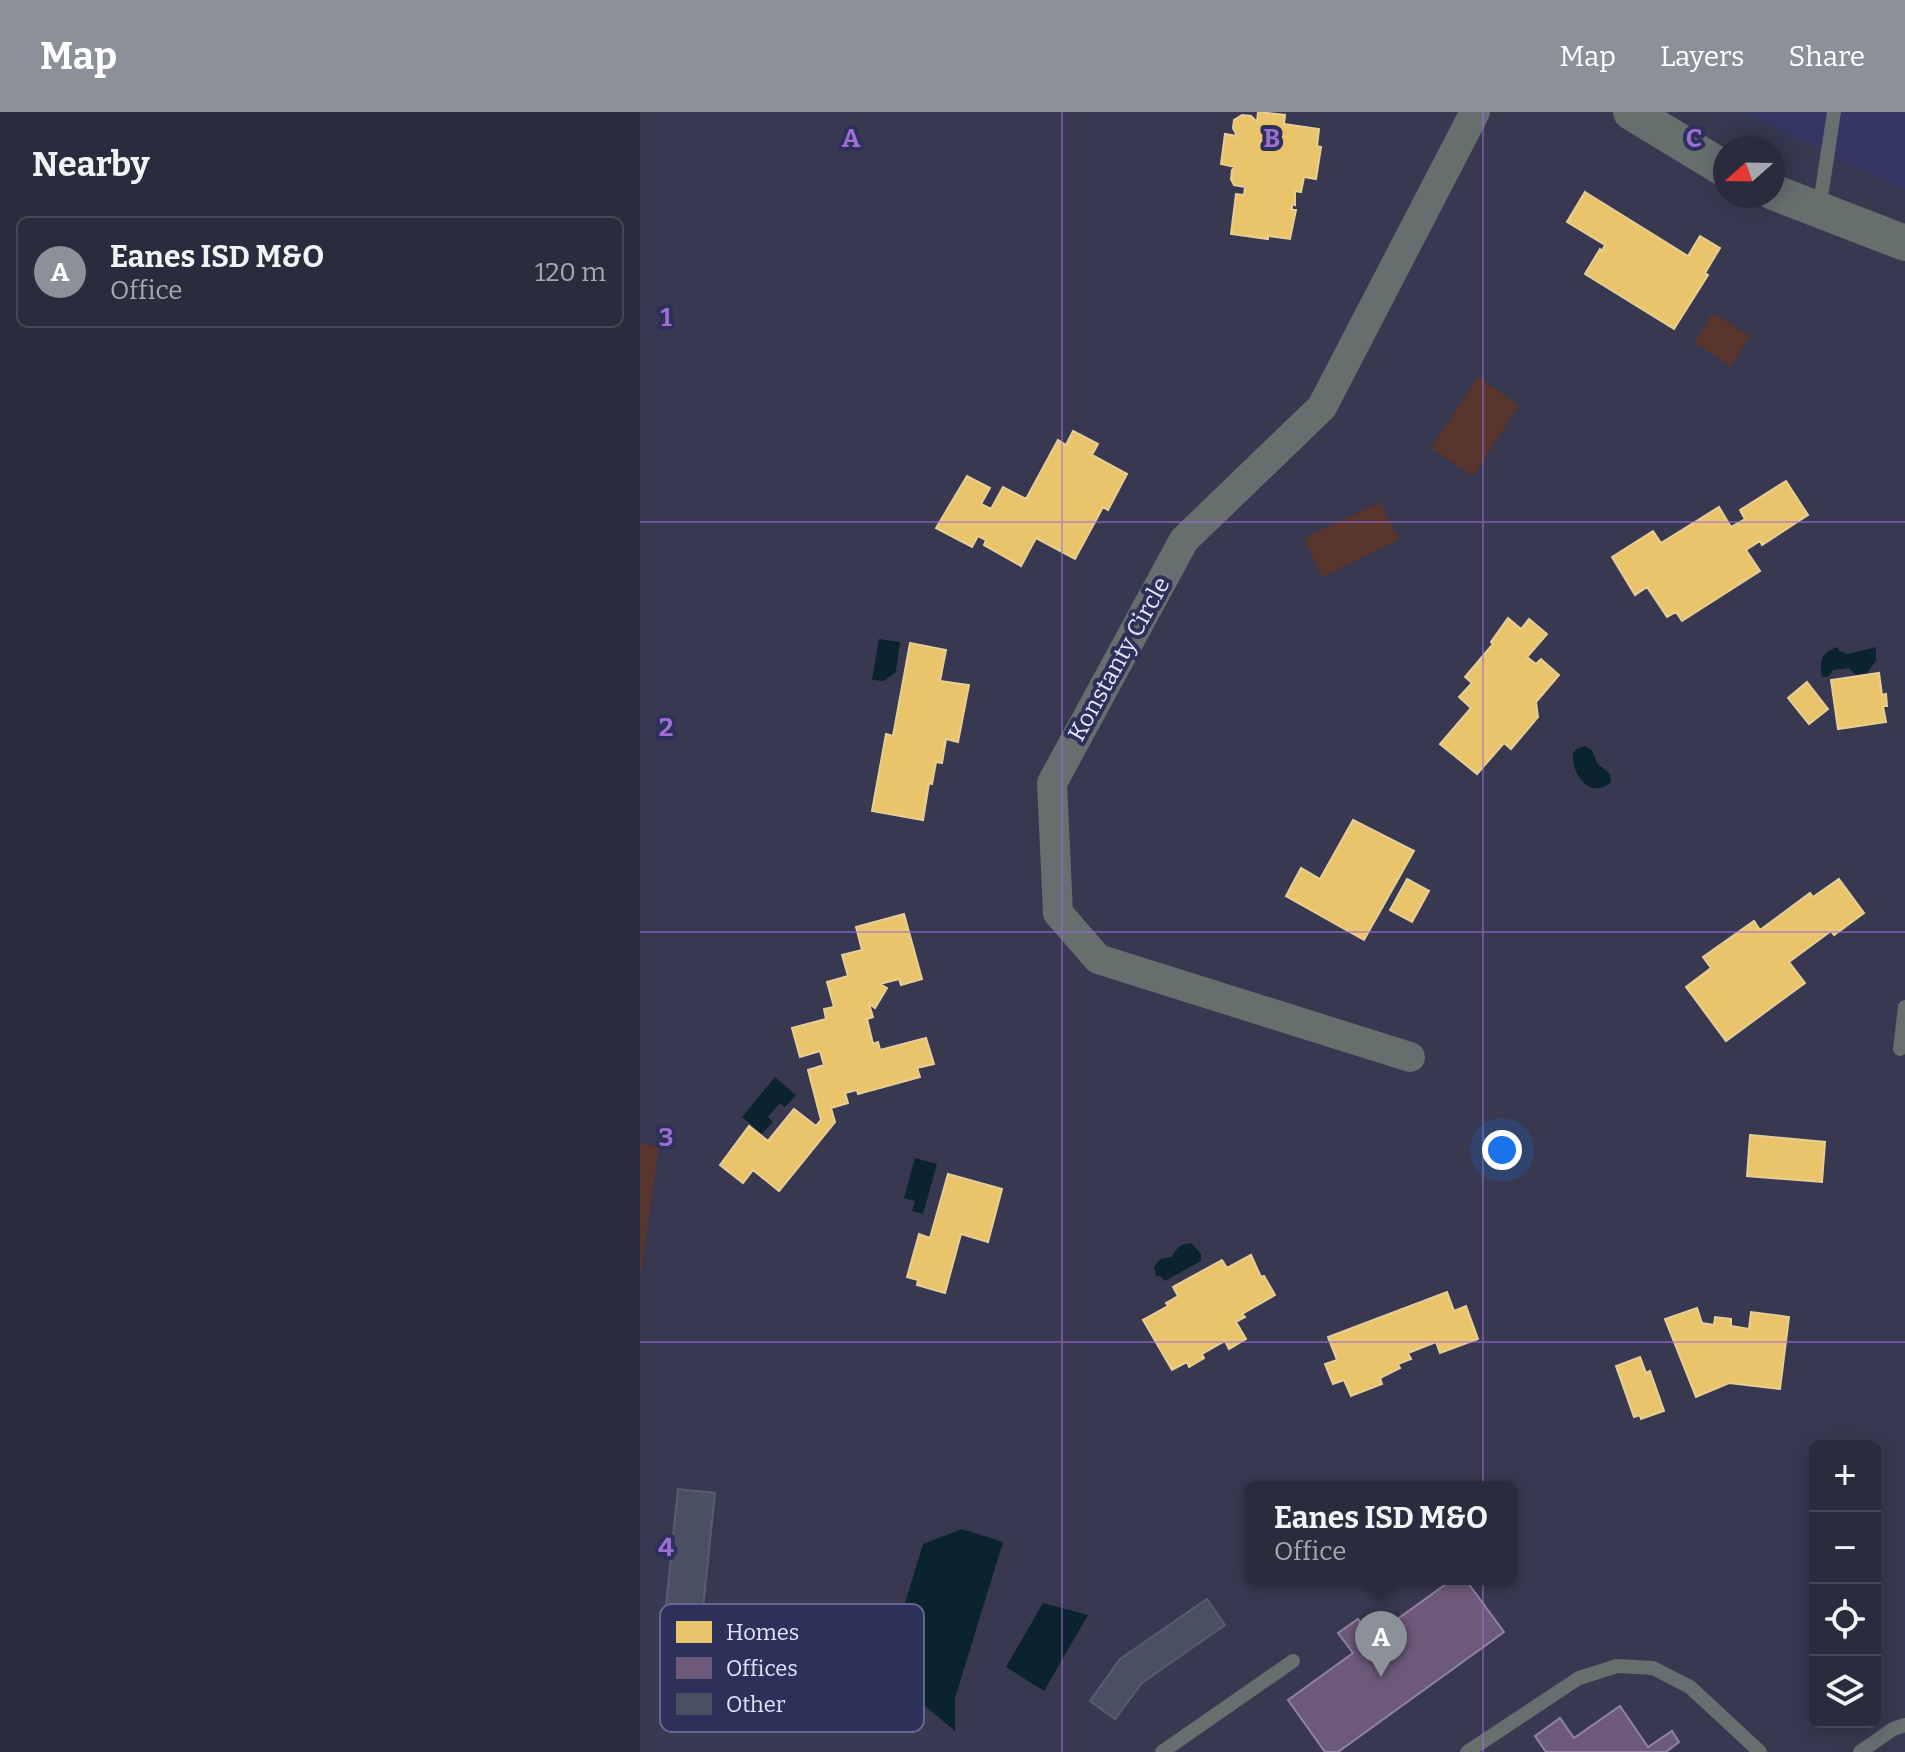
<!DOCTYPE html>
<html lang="en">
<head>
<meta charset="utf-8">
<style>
	:root { --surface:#2a2b3c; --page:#323343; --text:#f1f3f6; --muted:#a5a7af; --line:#464756; --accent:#8c9099 }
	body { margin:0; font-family:Bitter,serif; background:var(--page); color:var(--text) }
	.controls { position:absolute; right:24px; bottom:24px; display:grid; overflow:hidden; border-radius:12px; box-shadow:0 4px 20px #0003 }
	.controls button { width:72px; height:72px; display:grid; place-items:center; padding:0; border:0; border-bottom:2px solid var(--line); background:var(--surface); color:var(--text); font:40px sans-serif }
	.compass { position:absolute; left:1073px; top:24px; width:72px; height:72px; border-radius:50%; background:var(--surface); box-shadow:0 4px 20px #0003; rotate:250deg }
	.you { position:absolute; left:862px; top:1038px; width:28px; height:28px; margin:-20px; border:6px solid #fff; border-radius:50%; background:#1a73e8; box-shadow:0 0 0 12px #1a73e833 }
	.badge { display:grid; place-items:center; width:52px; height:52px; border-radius:50%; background:var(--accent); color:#fff; font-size:26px; font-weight:700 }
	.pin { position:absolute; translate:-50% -66px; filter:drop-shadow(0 2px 4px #0008) }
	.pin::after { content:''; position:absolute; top:42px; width:28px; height:24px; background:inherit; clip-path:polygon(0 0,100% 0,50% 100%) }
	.popup { position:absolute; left:605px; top:1369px; width:272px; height:104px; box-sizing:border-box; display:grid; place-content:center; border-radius:12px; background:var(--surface); filter:drop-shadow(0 2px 6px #0005); font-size:26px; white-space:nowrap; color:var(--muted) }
	.popup b { font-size:30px; color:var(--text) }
	.popup::after { content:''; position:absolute; left:50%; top:100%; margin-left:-16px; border:16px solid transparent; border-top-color:var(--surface) }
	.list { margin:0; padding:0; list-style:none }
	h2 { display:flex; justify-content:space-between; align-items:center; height:104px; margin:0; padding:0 32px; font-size:34px }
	h2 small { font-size:26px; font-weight:400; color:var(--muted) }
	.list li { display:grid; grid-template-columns:52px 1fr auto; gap:24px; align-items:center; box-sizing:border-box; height:112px; margin:0 16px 16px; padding:0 16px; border:2px solid var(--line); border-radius:12px }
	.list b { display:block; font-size:30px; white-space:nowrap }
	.list p { margin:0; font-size:26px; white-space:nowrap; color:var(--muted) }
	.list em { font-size:26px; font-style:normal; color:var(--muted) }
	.icon { flex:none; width:44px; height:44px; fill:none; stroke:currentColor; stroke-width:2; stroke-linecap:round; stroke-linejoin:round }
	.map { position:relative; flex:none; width:1265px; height:1640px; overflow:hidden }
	header { display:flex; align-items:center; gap:48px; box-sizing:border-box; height:112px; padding:0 40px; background:var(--accent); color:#fff }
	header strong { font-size:38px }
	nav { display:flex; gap:44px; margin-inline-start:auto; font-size:28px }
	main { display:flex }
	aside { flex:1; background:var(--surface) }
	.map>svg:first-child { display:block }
	.built { fill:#333763 }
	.green { fill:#58352d }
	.water { fill:#0b232c }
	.homes { fill:#e9c46a; stroke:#e7ce95; stroke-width:2 }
	.offices { fill:#6d597a; stroke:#9083a0; stroke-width:2 }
	.building { fill:#495064; stroke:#575d6e; stroke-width:2 }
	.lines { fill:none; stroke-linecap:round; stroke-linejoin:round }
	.service { stroke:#676e6e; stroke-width:14 }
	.minor { stroke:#676e6e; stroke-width:30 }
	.tertiary { stroke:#676e6e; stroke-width:36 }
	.grid { fill:none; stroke:#9f6dd4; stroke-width:2; stroke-opacity:0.55 }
	.labels { text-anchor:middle; stroke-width:8; stroke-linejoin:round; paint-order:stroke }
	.street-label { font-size:24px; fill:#e1e6fa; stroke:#2d315a }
	.key { fill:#2d315a; stroke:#63678a; stroke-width:2 }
	.key-label { font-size:22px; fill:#e1e6fa }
	.grid-label { font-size:26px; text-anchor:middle; font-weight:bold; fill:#9f6dd4; stroke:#2d315a; stroke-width:8; stroke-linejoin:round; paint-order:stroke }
</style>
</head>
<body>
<header>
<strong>Map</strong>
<nav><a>Map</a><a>Layers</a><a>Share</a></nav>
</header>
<main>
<aside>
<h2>Nearby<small></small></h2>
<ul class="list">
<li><span class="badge">A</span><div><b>Eanes ISD M&amp;O</b><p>Office</p></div><em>120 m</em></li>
</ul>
</aside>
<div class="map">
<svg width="1265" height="1640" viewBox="0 0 1265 1640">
	<rect width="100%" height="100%" fill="#383950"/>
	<path class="built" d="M1104,0h161v80v-1z"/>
	<path class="green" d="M1072,201l38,23 -19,30 -37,-23z
		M838,265l41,28 -46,71 -42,-28z
		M740,390l19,38 -77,37 -18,-39z
		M0,1031l19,3 -19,133z"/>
	<path class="water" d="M239,527l21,3 -4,30 -12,9 -12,-1z
		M1198,535l1,4 9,3 28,-7v14l-9,12 -11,2 -7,-7 -16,2 -4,6 -7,1c-3,-16 -1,-25 16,-30z
		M945,634l7,4 5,13 13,11 1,8c-20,19 -40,-8 -38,-28l3,-5z
		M135,965l21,18 -11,12 -5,-4 -12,14 5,5 -11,12 -20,-17z
		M275,1046l22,6 -14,50 -11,-3 3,-10 -11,-3z
		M551,1131l10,11v7l-36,20 -5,-5h-4l-2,-9 6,-8 12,-2c5,-10 8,-13 19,-14z
		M322,1417l41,13 -48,156v33l-71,-59 39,-128z
		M403,1491l45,12 -44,76 -38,-24z"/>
	<path class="homes" d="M618,0l27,3 -1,9 35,5 -2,17 4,1 -5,32 -12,-2 -3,15 -6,-1v14l-3,-1v6h4l-6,29 -22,-3v3l-37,-5 5,-40 8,1 1,-8 -11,-2 -3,-6 1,-9 3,-3 -14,-3 4,-30 12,2 -4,-8 1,-8 8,-5 9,1 6,6z
		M945,80l103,64 12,-20 20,12 -15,25 3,2 -34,54 -89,-55 15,-25 2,2 3,-6 -38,-23z
		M433,319l25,13 -6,11 35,19 -19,36 -5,-3 -28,52 -39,-21 -15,28 -37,-21 2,-5 -8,-4 -6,11 -36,-19 31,-52 23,12 -9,16 10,5 12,-22 23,12 32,-59 8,5z
		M1146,369l22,34 -46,30 -2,-4 -14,9 14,21 -78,50 -6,-9 -9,5 -20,-30 -12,8 -23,-38 41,-26 8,12 58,-36 12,20 14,-8 -5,-9z
		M868,506l13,11 8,-10 18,15 -20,23 9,7 5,-5 18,16 -23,27 2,15 -27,32 -7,-6 -27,31 -37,-30 31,-36 -12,-11 13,-14 -7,-6 28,-33 -2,-2z
		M270,531l36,7 -6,31 29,4 -11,57 -12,-3 -4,24 -6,-1 -4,22 -3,-1 -6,37 -51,-9 14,-77 7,2z
		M1239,561l3,22 4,-1 1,12h-4l3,16 -48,7 -7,-49z
		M1167,570l21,27 -19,15 -21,-26z
		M713,708l61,31 -50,89 -78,-44 15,-28 19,11z
		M767,767l22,12 -17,31 -22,-12z
		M1199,767l25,34 -30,22 -3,-4 -42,31 16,21 -79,58 -40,-54 25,-19 -8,-11 51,-36 6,9 50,-37 3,4z
		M264,802l18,65 -21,6 -2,-6 -19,5 7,4 -12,20 -6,-4 4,13 -6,2 6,25 5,-2 2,8 46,-12 8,26 -17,4 3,9 -62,17 -1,-4 -12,3 3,10 -17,5 4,14 -56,69 -26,-21 -10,13 -23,-18 29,-39 19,15 26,-32 22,17 5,-6 -13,-50 16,-5 -4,-14 -20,6 -8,-29 34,-9 -2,-10 10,-2 -7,-25 21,-6 -6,-21 20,-5 -6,-23z
		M1110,1023l75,7 -3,40 -75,-6z
		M308,1062l54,15 -14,53 -27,-8 -16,59 -28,-8 1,-5 -11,-3 12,-43 11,4z
		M611,1143l10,22 3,-1 11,19 -33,19 3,3 -9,5 10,17 -17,10 -4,-8 -23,13 2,4 -15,9 -2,-5 -15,8 -29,-50 25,-14 -2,-3 12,-7 -5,-9 49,-27 5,8z
		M807,1180l7,19 12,-5 12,33 -38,14 -4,-11 -28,11 3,6 -13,5 2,4 -20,10 2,6 -31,12 -7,-16 -11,4 -8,-20 12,-4 -9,-23z
		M1057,1196l5,15 12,2 1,-8 16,2v7l18,3 2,-17 38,5 -9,72 -51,-6 -33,14 -31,-78z
		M1000,1245l6,16 4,-2 14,40 -23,8 -1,-4 -6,2 -18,-51z"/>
	<path class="offices" d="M813,1467h12l39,53 -166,120h-13l-37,-52 65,-47 -15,-20 20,-14 13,19z
		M980,1594l28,41 24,-16 7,11 -13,10h-120l-11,-16 25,-18 14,20z"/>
	<path class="building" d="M38,1377l37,4 -15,144 -37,-4z
		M567,1487l18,26 -83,58 -27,36 -25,-18 30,-42z"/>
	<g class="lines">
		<path class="service" d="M1179,98l15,-98
			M1260,937l5,-42
			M522,1640l131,-91
			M827,1640l112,-74 38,-12 36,2 37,19 70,65
			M1220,1640l33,-23 12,-4"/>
		<path class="minor" d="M770,945l-312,-98 -40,-46 -6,-130 132,-243 138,-133 153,-295"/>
		<path class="tertiary" d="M991,0l94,57
			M1133,80l132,51"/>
	</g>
	<path class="grid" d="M422,0v1640M843,0v1640M0,410h1265M0,820h1265M0,1230h1265"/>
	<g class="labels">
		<g class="street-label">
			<text transform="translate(479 547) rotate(-61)" y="8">Konstanty Circle</text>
		</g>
	</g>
	<rect x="20" y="1492" width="264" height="128" rx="12" class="key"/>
	<rect x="36" y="1509" width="36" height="22" fill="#e9c46a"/>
	<rect x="36" y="1545" width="36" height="22" fill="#6d597a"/>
	<rect x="36" y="1581" width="36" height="22" fill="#495064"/>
	<g class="key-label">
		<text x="86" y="1528">Homes</text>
		<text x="86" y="1564">Offices</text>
		<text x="86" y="1600">Other</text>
	</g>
	<g class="grid-label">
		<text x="211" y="35">A</text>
		<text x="632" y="35">B</text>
		<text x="1054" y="35">C</text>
		<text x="26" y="214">1</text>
		<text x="26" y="624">2</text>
		<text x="26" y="1034">3</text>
		<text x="26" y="1444">4</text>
	</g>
</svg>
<div class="controls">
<button>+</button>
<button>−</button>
<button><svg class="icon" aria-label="locate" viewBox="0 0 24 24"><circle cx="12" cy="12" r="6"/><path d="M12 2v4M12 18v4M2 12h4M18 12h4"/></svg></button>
<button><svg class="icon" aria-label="layers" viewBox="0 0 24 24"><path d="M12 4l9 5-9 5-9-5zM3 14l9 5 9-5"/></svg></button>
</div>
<svg class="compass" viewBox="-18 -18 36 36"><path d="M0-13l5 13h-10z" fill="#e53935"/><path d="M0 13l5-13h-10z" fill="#a5a7af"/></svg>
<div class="you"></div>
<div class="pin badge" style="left:741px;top:1565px">A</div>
<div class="popup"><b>Eanes ISD M&amp;O</b>Office</div>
</div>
</main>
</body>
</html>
